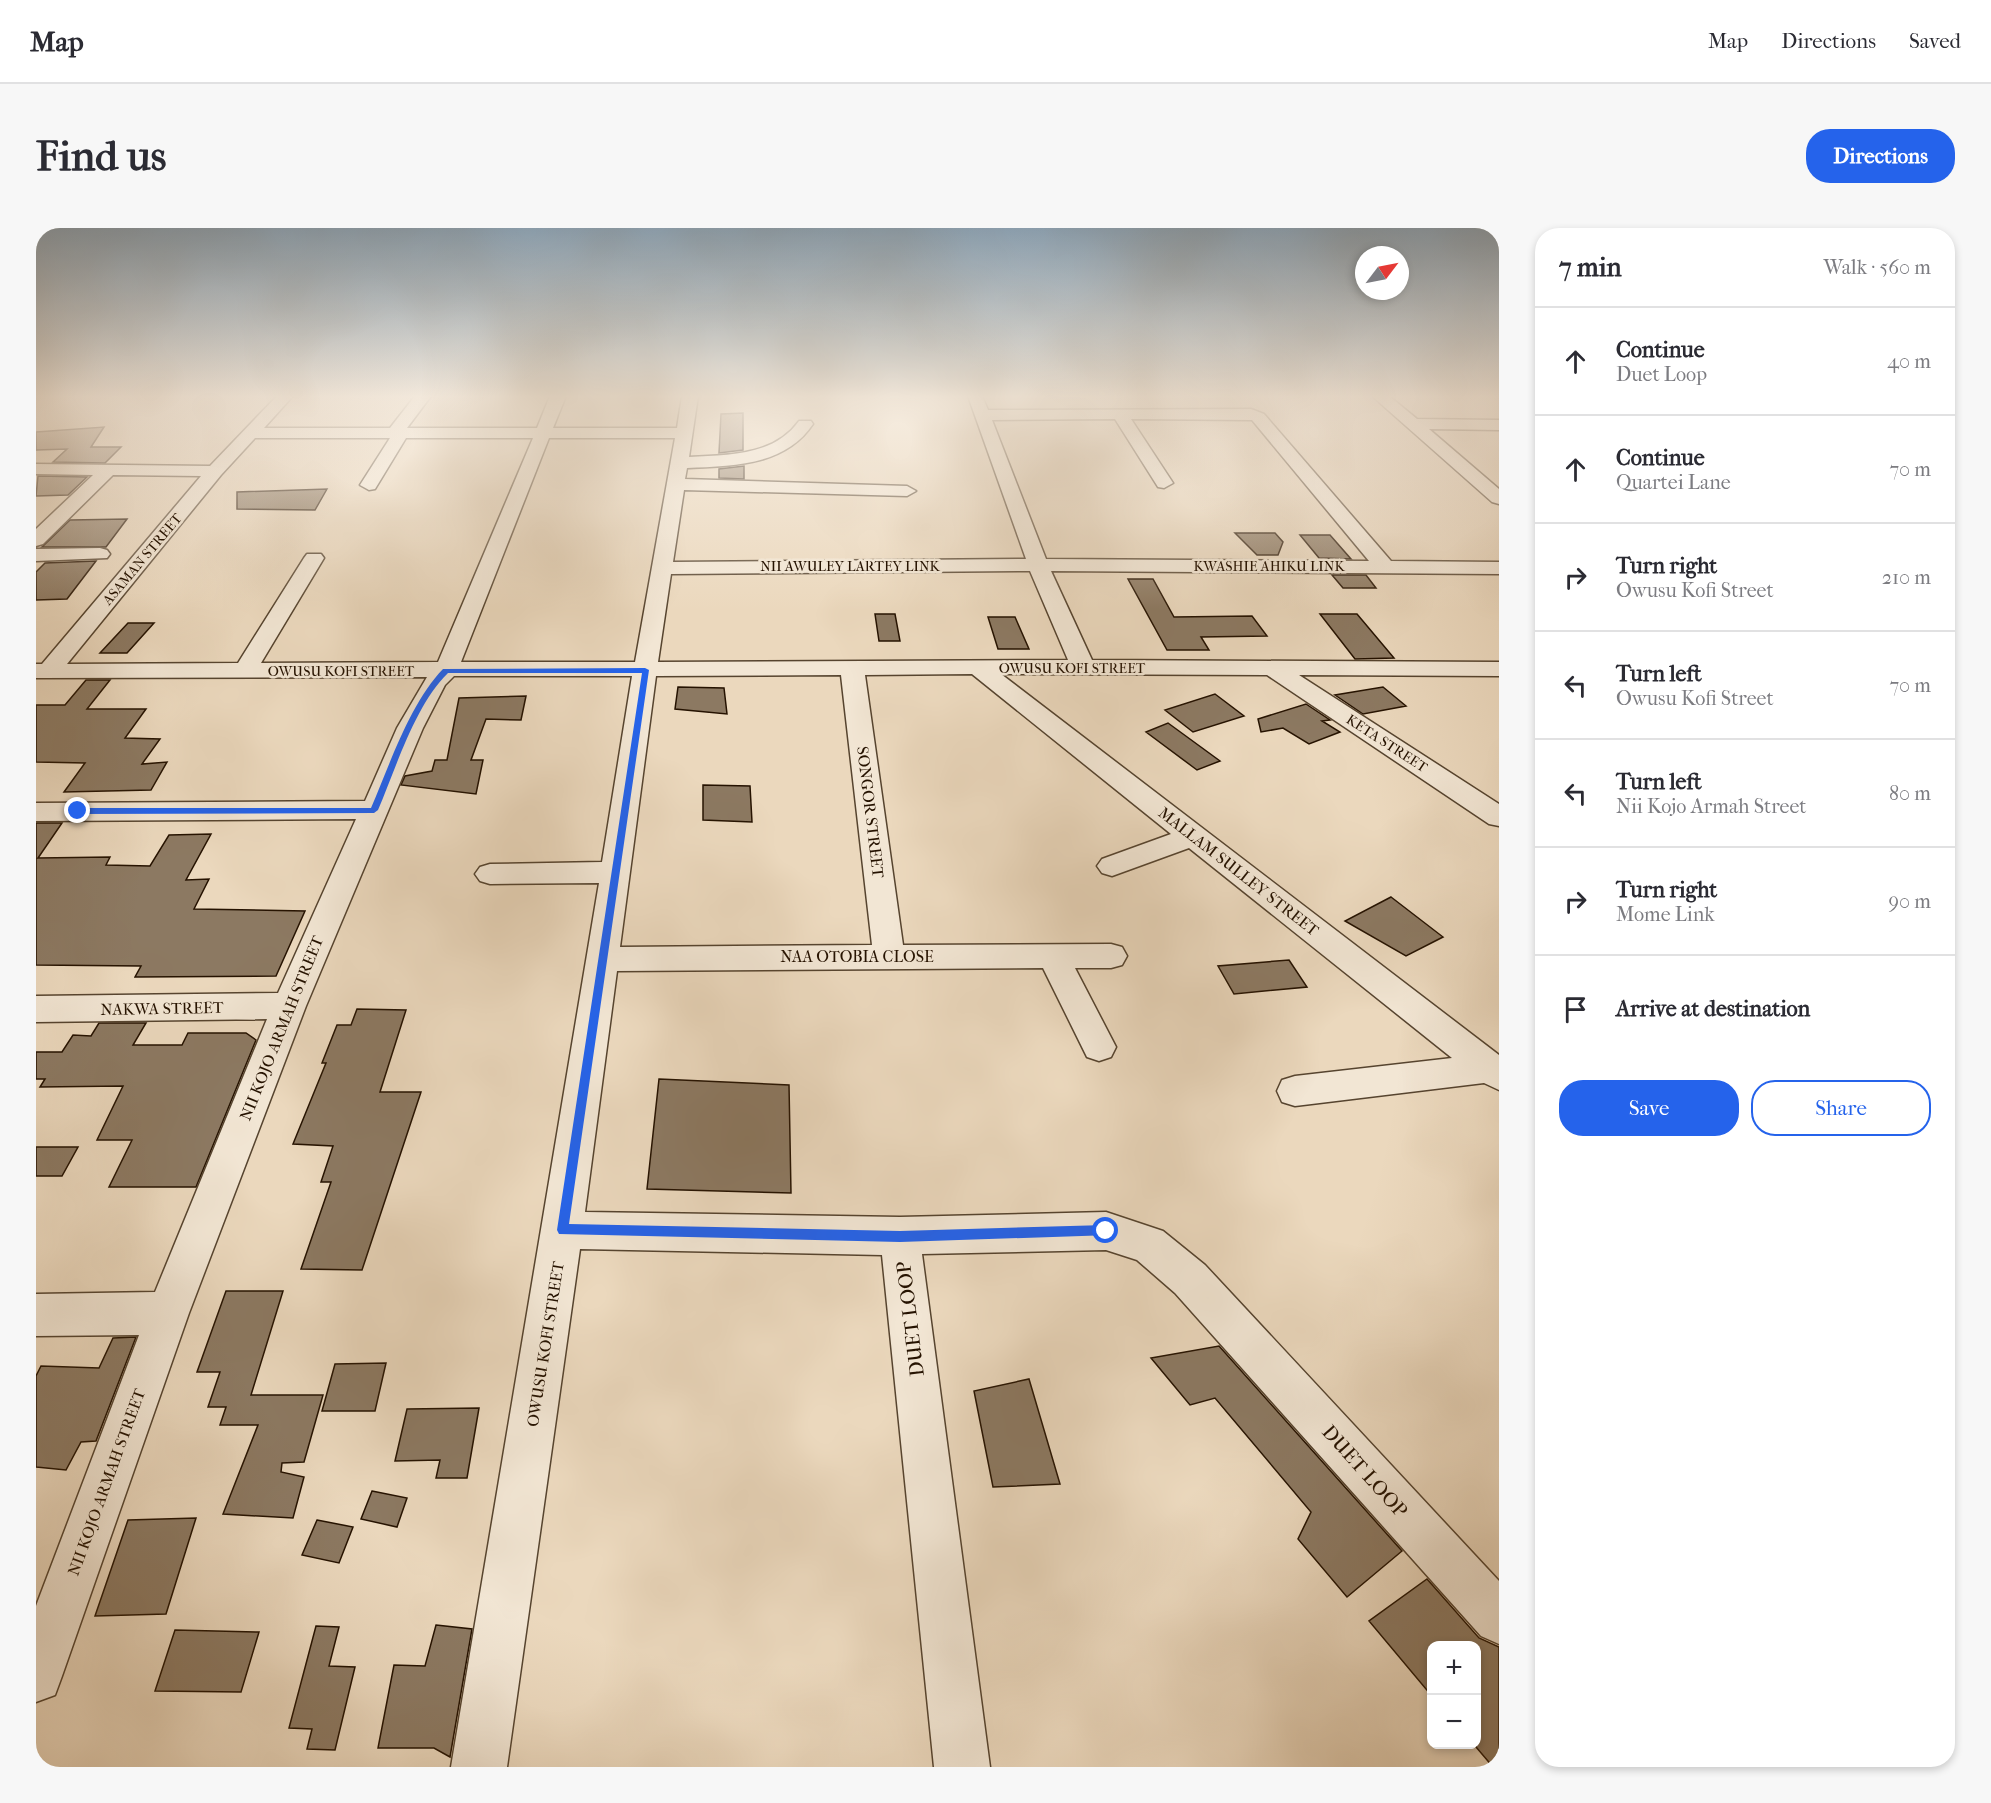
<!DOCTYPE html>
<html lang="en">
<head>
<meta charset="utf-8">
<style>
	:root { --surface:#fff; --page:#f7f7f7; --text:#2b2b33; --muted:#7c7c81; --line:#e1e1e2; --accent:#2563eb }
	body { margin:0; font-family:"IM FELL French Canon",serif; background:var(--page); color:var(--text) }
	.controls { position:absolute; right:18px; bottom:18px; display:grid; overflow:hidden; border-radius:12px; box-shadow:0 3px 9px #0003 }
	.controls button { width:54px; height:54px; display:grid; place-items:center; padding:0; border:0; border-bottom:2px solid var(--line); background:var(--surface); color:var(--text); font:30px sans-serif }
	.compass { position:absolute; left:1319px; top:18px; width:54px; height:54px; border-radius:50%; background:var(--surface); box-shadow:0 3px 9px #0003; rotate:58deg }
	.stop { position:absolute; width:18px; height:18px; margin:-14px; border:4px solid #2563eb; border-radius:50%; background:#fff }
	.stop.end { background:#2563eb; border-color:#fff; box-shadow:0 2px 6px #0008 }
	.list { margin:0; padding:0; list-style:none }
	h2 { display:flex; justify-content:space-between; align-items:center; height:78px; margin:0; padding:0 24px; font-size:26px }
	h2 small { font-size:20px; font-weight:400; color:var(--muted) }
	.list li { display:grid; grid-template-columns:39px 1fr auto; gap:18px; align-items:center; box-sizing:border-box; height:108px; padding:0 24px; border-top:2px solid var(--line) }
	.list b { display:block; font-size:22px; white-space:nowrap }
	.list p { margin:0; font-size:20px; white-space:nowrap; color:var(--muted) }
	.list em { font-size:20px; font-style:normal; color:var(--muted) }
	.actions { display:flex; gap:12px; padding:18px 24px }
	.actions a { flex:1; padding:14px 0; border:2px solid var(--accent); border-radius:24px; text-align:center; font-size:21px; color:var(--accent) }
	.actions .main { background:var(--accent); color:#fff }
	.icon { flex:none; width:33px; height:33px; fill:none; stroke:currentColor; stroke-width:2; stroke-linecap:round; stroke-linejoin:round }
	.map { position:relative; flex:none; width:1463px; height:1539px; overflow:hidden; border-radius:24px }
	header { display:flex; align-items:center; gap:36px; box-sizing:border-box; height:84px; padding:0 30px; background:var(--surface); border-bottom:2px solid var(--line) }
	header strong { font-size:28px }
	nav { display:flex; gap:33px; margin-inline-start:auto; font-size:21px }
	.intro { display:flex; align-items:center; justify-content:space-between; box-sizing:border-box; height:144px; padding:0 36px }
	h1 { margin:0; font-size:42px }
	.button { padding:15px 27px; border-radius:24px; background:var(--accent); color:#fff; font-size:21px; font-weight:700 }
	main { display:flex; gap:36px; padding:0 36px }
	aside { flex:1; background:var(--surface); border-radius:24px; box-shadow:0 3px 9px #0003 }
	.map>svg:first-child { display:block }
	.building { fill:#8c7962; stroke:#251200; stroke-width:1.5 }
	.lines { fill:none; stroke-linecap:round; stroke-linejoin:round }
	.minor-casing { stroke:#56442f; stroke-width:3 }
	.minor { fill:#f2e6d4; fill-rule:evenodd }
	.route { fill:#2563eb }
	.labels { text-anchor:middle; stroke-width:5; stroke-linejoin:round; paint-order:stroke }
	.far-street-label { font-size:14px; fill:#251200; stroke:#f2e6d4 }
	.street-label { font-size:16px; fill:#251200; stroke:#f2e6d4 }
	.near-street-label { font-size:20px; fill:#251200; stroke:#f2e6d4 }
</style>
</head>
<body>
<header>
<strong>Map</strong>
<nav><a>Map</a><a>Directions</a><a>Saved</a></nav>
</header>
<div class="intro"><h1>Find us</h1><a class="button">Directions</a></div>
<main>
<div class="map">
<svg width="1463" height="1539" viewBox="0 0 1463 1539">
	<rect width="100%" height="100%" fill="#ebd8bd"/>
	<filter id="stains"><feTurbulence type="fractalNoise" baseFrequency=".00333" numOctaves="4"/><feColorMatrix values="0 0 0 0 .2 0 0 0 0 .09 0 0 0 0 .02 0 0 0 .5 -.17"/></filter>
	<radialGradient id="worn" r=".72"><stop offset=".6" stop-color="#630" stop-opacity="0"/><stop offset="1" stop-color="#630" stop-opacity=".3"/></radialGradient>
	<path class="building" d="M707,185v37l-24,3 2,-39z
		M68,199l-13,20h30l-16,16 -52,-1 14,-13 -31,1v-18z
		M708,238v13l-25,-1v-9z
		M2,248l49,1 -19,18 -32,1z
		M291,261l-12,21 -78,-1v-17z
		M91,291l-21,28h-64l28,-27z
		M1199,305h40l8,9 -5,13h-21z
		M1264,307h30l21,24 -32,-1z
		M60,333l-29,38 -31,1v-28l9,-9z
		M1296,347h34l10,13h-33z
		M1092,351h25l21,38 78,-1 15,20 -66,1 8,13h-42z
		M839,386h20l5,27h-21z
		M1284,386h37l37,44 -39,1z
		M952,389h27l14,32h-31z
		M92,395h26l-27,30h-27z
		M50,452h24l-23,29h59l-21,29 35,1 -18,25 25,-2 -16,28 -87,2 21,-29 -49,-1v-57h29z
		M642,459l46,1 3,26 -52,-5z
		M1347,459l23,19 -43,8 -28,-19z
		M1179,466l29,22 -51,16 -28,-22z
		M490,468l-5,24 -35,-1 -15,41h12l-7,34 -75,-9 4,-9 27,-5 3,-11h12l12,-62z
		M1270,476l24,16 -8,1 18,11 -31,12 -26,-16 -22,4 -3,-13z
		M1132,495l52,38 -23,9 -51,-38z
		M667,557l47,1 2,36 -49,-2z
		M0,595h26l-24,35 72,-1 -4,8 44,1 19,-31 42,-1 -25,46 23,-1 -15,30 111,2 -29,65 -141,1 6,-11 -105,-1z
		M1355,669l52,40 -37,19 -61,-35z
		M1253,732l18,27 -73,7 -16,-28z
		M321,781l49,1 -26,82h41l-59,178 -61,-1 30,-87h-10l12,-36 -40,-2 33,-81h-4l15,-38h14z
		M63,795h47l-13,22h49l6,-12h58l10,7 -60,147h-87l23,-47h-35l26,-54 -83,1 5,-8h-9v-27h26l11,-17 18,1z
		M623,851l130,6 2,108 -144,-4z
		M0,919h42l-16,29h-26z
		M190,1063h57l-32,104h72l-19,67 -22,1 -1,9 23,5 -11,41 -70,-4 35,-89h-38l6,-18h-18l12,-35h-23z
		M100,1109l-40,104 -15,1 -15,28 -30,-3v-91l5,-10 58,2 14,-30z
		M1183,1118l183,205 -55,46 -49,-58 13,-27 -96,-114 -25,7 -39,-47z
		M350,1135l-11,48h-53l13,-47z
		M993,1151l31,105 -67,3 -19,-96z
		M443,1180l-12,70h-31l4,-18 -45,1 12,-52z
		M336,1263l35,7 -10,29 -36,-8z
		M160,1290l-30,96 -71,2 33,-96z
		M281,1292l36,7 -14,36 -37,-8z
		M1391,1351l52,59 20,9v120h-6l-17,-20v-101h-45v49l-62,-74z
		M400,1397l36,4 -22,128 -16,-9h-56l16,-83 31,1z
		M280,1398l23,1 -10,39 26,1 -20,83 -28,-1 5,-20 -23,-1z
		M139,1402l84,2 -18,60 -86,-1z"/>
	<g class="lines">
		<defs>
			<path id="minor" d="M241,168h16l-29,32h126l25,-32h16l-24,32h130l13,-32h16l-13,32h124l5,-32h16l-9,61c39,-2 85,-1 110,-36h12l2,3c-28,42 -80,42 -126,44l-2,11 222,7 9,5 -9,5 -223,-6 -11,72 353,-3 -58,-163h14l6,14 263,-1 13,5 127,147 108,1v12l-448,-3 41,89 407,2v14l-200,-1 200,129v22l-10,-2 -222,-149 -266,-1 498,381v35l-15,-7 -189,23 -13,-4 -5,-11 5,-11 13,-4 157,-18 -263,-210 -77,28 -10,-3 -5,-7 5,-7 69,-25 -199,-160 -107,1 38,270 208,-1 11,3 5,9 -5,9 -11,3h-36l41,79 -5,10 -12,4 -12,-4 -44,-89 -426,3 -32,241 315,5 206,-5 57,19 42,34 294,316v63l-18,-8 -306,-343 -38,-33 -31,-10 -184,4 68,513h-56l-52,-512 -302,-6 -73,518h-56l148,-884 -109,1 -10,-3 -5,-7 5,-7 10,-3 112,-2 30,-186h-178l-9,9 -22,43 -117,278 -117,307 -127,363 -7,19 -19,7v-96l103,-271 -103,1v-42l119,-2 112,-273 -231,3v-26l242,-3 78,-174 -320,2v-18l329,-2 32,-73 30,-51 -391,1v-14h6l159,-188 -88,-1 -70,69 -7,2v-17l57,-54 -57,-1v-10l174,2zM1079,191l43,68 6,1 9,-5 -42,-64 121,1 117,141 -323,-2 -54,-139zM219,210h135l-30,47 9,5 6,-1 31,-51h127l-95,224 -177,1 63,-105 -3,-4h-14l-3,4 -66,105 -171,1 154,-189zM513,210h126l-40,224h-174zM994,343l38,89 -410,2 13,-88zM805,447l31,270 -252,2 36,-271z
				M1336,168h17l28,23 82,1v10l-70,-1 70,60v15l-7,-2z
				M64,320l7,2 3,4 -3,4 -71,3v-12z"/>
		</defs>
		<use href="#minor" class="minor-casing"/>
		<use href="#minor" class="minor"/>
	</g>
	<linearGradient id="sky" x2="0" y2="1"><stop stop-color="#8ea8bd"/><stop offset="0.44" stop-color="#f6ede1"/><stop offset="1" stop-color="#f6ede1" stop-opacity="0"/></linearGradient>
	<rect width="1463" height="383" fill="url(#sky)"/>
	<path class="route" d="M609,440l4,2 -80,554 331,7 206,-6 6,6 -1,4 -211,7 -341,-8 -2,-4 85,-557h-194c-33,32 -52,95 -70,137l-4,3 -296,1 -5,-3 5,-3h293c19,-44 39,-105 72,-139z"/>
	<g class="labels">
		<g class="far-street-label">
			<text transform="translate(106 331) rotate(-50)" y="5">ASAMAN STREET</text>
			<text x="814" y="343">NII AWULEY LARTEY LINK</text>
			<text x="1233" y="343">KWASHIE AHIKU LINK</text>
			<text x="1036" y="445">OWUSU KOFI STREET</text>
			<text x="305" y="448">OWUSU KOFI STREET</text>
			<text transform="translate(1351 515) rotate(33)" y="5">KETA STREET</text>
		</g>
		<g class="street-label">
			<text transform="translate(835 584) rotate(83)" y="6">SONGOR STREET</text>
			<text transform="translate(1203 643) rotate(38)" y="6">MALLAM SULLEY STREET</text>
			<text x="821" y="734">NAA OTOBIA CLOSE</text>
			<text transform="translate(126 780) rotate(-1)" y="6">NAKWA STREET</text>
			<text transform="translate(245 800) rotate(-68)" y="6">NII KOJO ARMAH STREET</text>
			<text transform="translate(509 1116) rotate(-81)" y="6">OWUSU KOFI STREET</text>
			<text transform="translate(70 1254) rotate(-70)" y="6">NII KOJO ARMAH STREET</text>
		</g>
		<g class="near-street-label">
			<text transform="translate(874 1091) rotate(-97)" y="7">DUET LOOP</text>
			<text transform="translate(1329 1243) rotate(48)" y="7">DUET LOOP</text>
		</g>
	</g>
	<rect width="100%" height="100%" filter="url(#stains)"/>
	<rect width="100%" height="100%" fill="url(#worn)"/>
</svg>
<div class="controls">
<button>+</button>
<button>−</button>
</div>
<svg class="compass" viewBox="-18 -18 36 36"><path d="M0-13l5 13h-10z" fill="#e53935"/><path d="M0 13l5-13h-10z" fill="#7c7c81"/></svg>
<div class="stop" style="left:1070px;top:1003px"></div>
<div class="stop end" style="left:42px;top:583px"></div>
</div>
<aside>
<h2>7 min<small>Walk · 560 m</small></h2>
<ul class="list">
<li><svg class="icon" aria-label="ahead" viewBox="0 0 24 24"><path d="M12 20V5M6 11l6-6 6 6"/></svg><div><b>Continue</b><p>Duet Loop</p></div><em>40 m</em></li>
<li><svg class="icon" aria-label="ahead" viewBox="0 0 24 24"><path d="M12 20V5M6 11l6-6 6 6"/></svg><div><b>Continue</b><p>Quartei Lane</p></div><em>70 m</em></li>
<li><svg class="icon" aria-label="right" viewBox="0 0 24 24"><path d="M7 20v-9h11M14 6l5 5-5 5"/></svg><div><b>Turn right</b><p>Owusu Kofi Street</p></div><em>210 m</em></li>
<li><svg class="icon" aria-label="left" viewBox="0 0 24 24"><path d="M17 20v-9H6M10 6l-5 5 5 5"/></svg><div><b>Turn left</b><p>Owusu Kofi Street</p></div><em>70 m</em></li>
<li><svg class="icon" aria-label="left" viewBox="0 0 24 24"><path d="M17 20v-9H6M10 6l-5 5 5 5"/></svg><div><b>Turn left</b><p>Nii Kojo Armah Street</p></div><em>80 m</em></li>
<li><svg class="icon" aria-label="right" viewBox="0 0 24 24"><path d="M7 20v-9h11M14 6l5 5-5 5"/></svg><div><b>Turn right</b><p>Mome Link</p></div><em>90 m</em></li>
<li><svg class="icon" aria-label="arrive" viewBox="0 0 24 24"><path d="M6 21V4h12l-3 4 3 4H6"/></svg><div><b>Arrive at destination</b></div></li>
</ul>
<div class="actions"><a class="main">Save</a><a>Share</a></div>
</aside>
</main>
</body>
</html>
